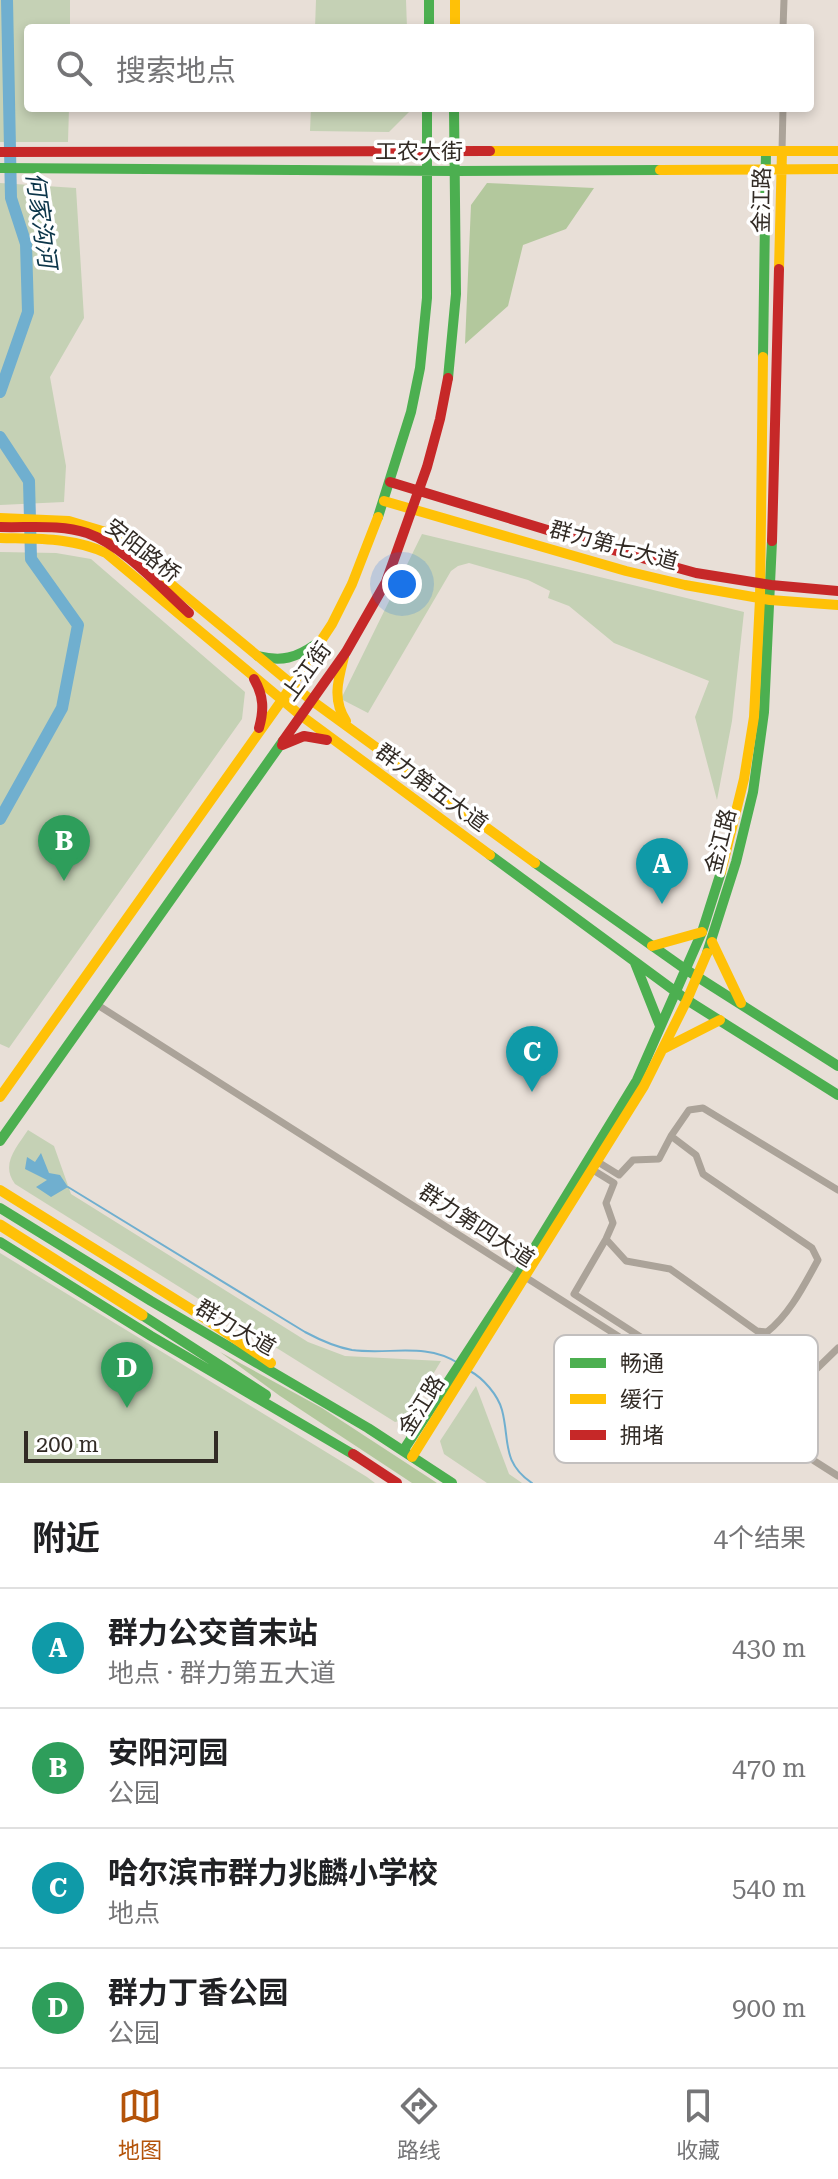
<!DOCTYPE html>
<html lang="zh">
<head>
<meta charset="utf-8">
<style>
	:root { --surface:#fff; --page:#f2f2f2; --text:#202124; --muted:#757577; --line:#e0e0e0; --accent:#b45309 }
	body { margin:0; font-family:"Roboto Serif","Noto Sans SC",serif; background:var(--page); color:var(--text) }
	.scale { position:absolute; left:24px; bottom:20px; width:194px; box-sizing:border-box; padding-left:8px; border:4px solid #322b25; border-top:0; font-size:22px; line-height:28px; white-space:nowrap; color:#322b25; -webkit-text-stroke:6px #fff; paint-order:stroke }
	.you { position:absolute; left:402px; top:584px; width:28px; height:28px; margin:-20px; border:6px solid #fff; border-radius:50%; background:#1a73e8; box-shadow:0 0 0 12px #1a73e833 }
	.badge { display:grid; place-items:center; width:52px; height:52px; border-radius:50%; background:var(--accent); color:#fff; font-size:26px; font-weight:700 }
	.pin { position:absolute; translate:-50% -66px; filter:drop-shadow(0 2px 4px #0008) }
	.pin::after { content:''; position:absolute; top:42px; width:28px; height:24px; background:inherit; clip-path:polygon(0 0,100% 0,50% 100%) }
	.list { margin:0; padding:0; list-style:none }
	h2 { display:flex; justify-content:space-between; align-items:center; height:104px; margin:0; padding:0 32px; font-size:34px }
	h2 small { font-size:26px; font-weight:400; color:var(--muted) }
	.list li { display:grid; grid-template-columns:52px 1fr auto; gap:24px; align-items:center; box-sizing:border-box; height:120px; padding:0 32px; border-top:2px solid var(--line) }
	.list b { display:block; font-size:30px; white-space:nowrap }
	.list p { margin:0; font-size:26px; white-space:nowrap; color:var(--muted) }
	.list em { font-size:26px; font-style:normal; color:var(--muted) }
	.icon { flex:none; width:44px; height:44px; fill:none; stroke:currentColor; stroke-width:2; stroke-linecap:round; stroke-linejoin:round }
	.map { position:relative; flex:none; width:838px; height:1483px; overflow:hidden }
	.search { position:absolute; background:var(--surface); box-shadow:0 4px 12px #0003; left:24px; right:24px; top:24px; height:88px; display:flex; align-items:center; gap:20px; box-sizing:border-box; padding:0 28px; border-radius:8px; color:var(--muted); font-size:30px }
	.sheet { height:584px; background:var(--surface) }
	nav { display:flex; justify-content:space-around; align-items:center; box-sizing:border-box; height:112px; border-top:2px solid var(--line); background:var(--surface); font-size:22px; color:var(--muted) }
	nav a { display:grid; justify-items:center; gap:4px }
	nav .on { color:var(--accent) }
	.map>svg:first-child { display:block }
	.green { fill:#c5d1b5 }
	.forest { fill:#b3c89d }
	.water { fill:#70afcf }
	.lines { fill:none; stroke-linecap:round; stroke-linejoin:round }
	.stream { stroke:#70afcf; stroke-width:2 }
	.river { stroke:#70afcf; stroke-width:12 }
	.street { stroke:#aba399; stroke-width:7 }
	.fast { stroke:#4caf50; stroke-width:10 }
	.slow { stroke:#ffc107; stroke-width:10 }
	.jam { stroke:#c62828; stroke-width:10 }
	.slow-bridge { stroke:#ffc107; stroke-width:11 }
	.labels { text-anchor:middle; stroke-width:7; stroke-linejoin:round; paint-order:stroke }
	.street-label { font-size:22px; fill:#322b25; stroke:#fff }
	.water-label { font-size:24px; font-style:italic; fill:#0b3549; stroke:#fff }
	.key { fill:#fff; stroke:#c2bfbe; stroke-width:2 }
	.key-label { font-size:22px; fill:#322b25 }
</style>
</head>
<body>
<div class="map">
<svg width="838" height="1483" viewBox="0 0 838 1483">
	<rect width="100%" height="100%" fill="#e8dfd7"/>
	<path class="green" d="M0,0h70v28h-42v80h41l-1,34h-68z
		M316,0h90l1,28h-92z
		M311,108h98v4l-20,20 -79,-1z
		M0,183l76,5 8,130 -34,59 16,89 -2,36 -64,3z
		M422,534l322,78 -12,109 -15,79 -22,-83 14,-36 -95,-38 -45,-37 -21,-8 2,-7 -22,-11 -59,-17 -11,3 -7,5 -83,142 -27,-14z
		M0,552l56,1 35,6 154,133 -3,27 -233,329 -9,-4z
		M28,1130l26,16 17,48 237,148 37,14 96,5 -32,53 -6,6 -8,2 -380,-238c-15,-20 2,-37 13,-54z
		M0,1253l367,224 8,6h-375z
		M476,1386l33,88 13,9h-35l-43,-29 -4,-13z"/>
	<path class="forest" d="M487,183l107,5 -28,41 -43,16 -15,61 -43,38 6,-139z
		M220,1352l102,56 115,75h-25l-132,-87z"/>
	<path class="water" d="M41,1153l8,20 11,2 8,12 -17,10 -15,-10 11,-7 -22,-11 2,-12 8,5z"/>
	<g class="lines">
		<path class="stream" d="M68,1187l237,145c15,8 30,15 47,18 37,5 73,-8 106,13
			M470,1371c13,7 28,24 32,39 8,30 -1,52 30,73"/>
		<path class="river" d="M0,392l28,-80 -2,-68 -15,-46 -4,-198
			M0,437l29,44 2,78 47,66 -16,83 -62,111"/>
		<path class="street" d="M783,28l1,-28
			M782,151l1,-43
			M96,1004l742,472
			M598,1162l21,13 14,-15 26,-1 12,-23 18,-26 14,-2 135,82
			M593,1170l21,13 -8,20 7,20 -7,16 -32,55 192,124 72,-70
			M606,1239l20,22 44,8 87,62 10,1c23,-18 37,-47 51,-72l-6,-12 -109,-74 -7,-19 -25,-19"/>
		<path class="fast" d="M429,0v28
			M0,168l455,3 205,-1
			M763,357l3,-206
			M448,378l8,-84 -2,-186
			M378,517l33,-105 9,-44 7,-70v-190
			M258,656c24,6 38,2 58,-12
			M490,855l197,145 151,95
			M535,863l150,106 153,97
			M707,953l29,-91 17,-70 11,-80 8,-171
			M635,963l25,63
			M0,1141l283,-400
			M0,1208l151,93 217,127 84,55
			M0,1242l151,94 205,120
			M142,1315l124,80
			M403,1451l116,-178 118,-193 65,-148 19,-60"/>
		<path class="slow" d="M455,0v28
			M490,151h348
			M660,170l178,-1
			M779,269l3,-118
			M384,501l242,70 59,14 85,15 68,5
			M0,518l69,3 40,12 202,167 224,163
			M0,538c37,1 72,-1 106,15l193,161 191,141
			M344,657c-6,23 -12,43 2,64
			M721,872l23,-93 10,-62 6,-118 3,-242
			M712,942l29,61
			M652,946l50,-14
			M663,1049l57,-29
			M0,1097l282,-397 50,-76 20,-40 26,-67
			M0,1190l191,119 80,54
			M412,1457l232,-371 43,-86 20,-47"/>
		<path class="jam" d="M0,152l490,-1
			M390,482l223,68 83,23 75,12 67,6
			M0,527c28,1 60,-3 87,6 37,13 73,54 102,80
			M772,541l7,-272
			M254,679c10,17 10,31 5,49
			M283,741l63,-89 40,-70 41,-115 13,-48 8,-41
			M282,745l22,-9 23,4
			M353,1454l44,29"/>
		<path class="slow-bridge" d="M0,1225l142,90"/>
	</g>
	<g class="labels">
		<g class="street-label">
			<text x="419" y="159">工农大街</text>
			<text transform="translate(761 200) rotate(-89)" y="8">金江路</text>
			<text transform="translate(614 545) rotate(15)" y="8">群力第七大道</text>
			<text transform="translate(143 550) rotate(38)" y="8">安阳路桥</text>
			<text transform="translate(306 671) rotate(-54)" y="8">上江街</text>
			<text transform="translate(432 787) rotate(36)" y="8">群力第五大道</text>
			<text transform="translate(720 841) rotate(-76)" y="8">金江路</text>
			<text transform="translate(477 1225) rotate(33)" y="8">群力第四大道</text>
			<text transform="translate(236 1327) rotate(30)" y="8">群力大道</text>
			<text transform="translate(421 1405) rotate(-58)" y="8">金江路</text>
		</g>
		<g class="water-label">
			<text transform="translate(41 220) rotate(82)" y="8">何家沟河</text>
		</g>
	</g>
	<rect x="554" y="1335" width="264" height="128" rx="12" class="key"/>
	<rect x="570" y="1358" width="36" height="10" fill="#4caf50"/>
	<rect x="570" y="1394" width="36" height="10" fill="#ffc107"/>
	<rect x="570" y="1430" width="36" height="10" fill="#c62828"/>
	<g class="key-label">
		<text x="620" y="1371">畅通</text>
		<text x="620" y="1407">缓行</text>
		<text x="620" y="1443">拥堵</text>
	</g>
</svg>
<div class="scale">200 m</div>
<div class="you"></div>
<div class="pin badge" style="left:662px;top:904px;background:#0f9aa8">A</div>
<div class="pin badge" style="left:64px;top:881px;background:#2e9e5b">B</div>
<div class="pin badge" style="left:532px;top:1092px;background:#0f9aa8">C</div>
<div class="pin badge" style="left:127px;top:1408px;background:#2e9e5b">D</div>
<div class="search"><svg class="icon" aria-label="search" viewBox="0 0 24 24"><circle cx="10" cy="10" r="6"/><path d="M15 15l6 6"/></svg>搜索地点</div>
</div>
<section class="sheet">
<h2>附近<small>4个结果</small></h2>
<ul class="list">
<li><span class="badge" style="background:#0f9aa8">A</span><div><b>群力公交首末站</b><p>地点 · 群力第五大道</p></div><em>430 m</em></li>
<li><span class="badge" style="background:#2e9e5b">B</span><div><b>安阳河园</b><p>公园</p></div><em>470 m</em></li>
<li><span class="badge" style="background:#0f9aa8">C</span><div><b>哈尔滨市群力兆麟小学校</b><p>地点</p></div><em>540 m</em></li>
<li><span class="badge" style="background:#2e9e5b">D</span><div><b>群力丁香公园</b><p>公园</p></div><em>900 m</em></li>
</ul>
</section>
<nav>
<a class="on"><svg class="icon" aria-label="map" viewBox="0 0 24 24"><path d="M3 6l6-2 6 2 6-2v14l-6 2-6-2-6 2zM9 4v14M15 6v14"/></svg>地图</a>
<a><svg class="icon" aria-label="directions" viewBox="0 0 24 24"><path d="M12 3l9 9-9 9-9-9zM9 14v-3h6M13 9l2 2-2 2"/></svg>路线</a>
<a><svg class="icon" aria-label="saved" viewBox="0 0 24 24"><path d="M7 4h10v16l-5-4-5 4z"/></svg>收藏</a>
</nav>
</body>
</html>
